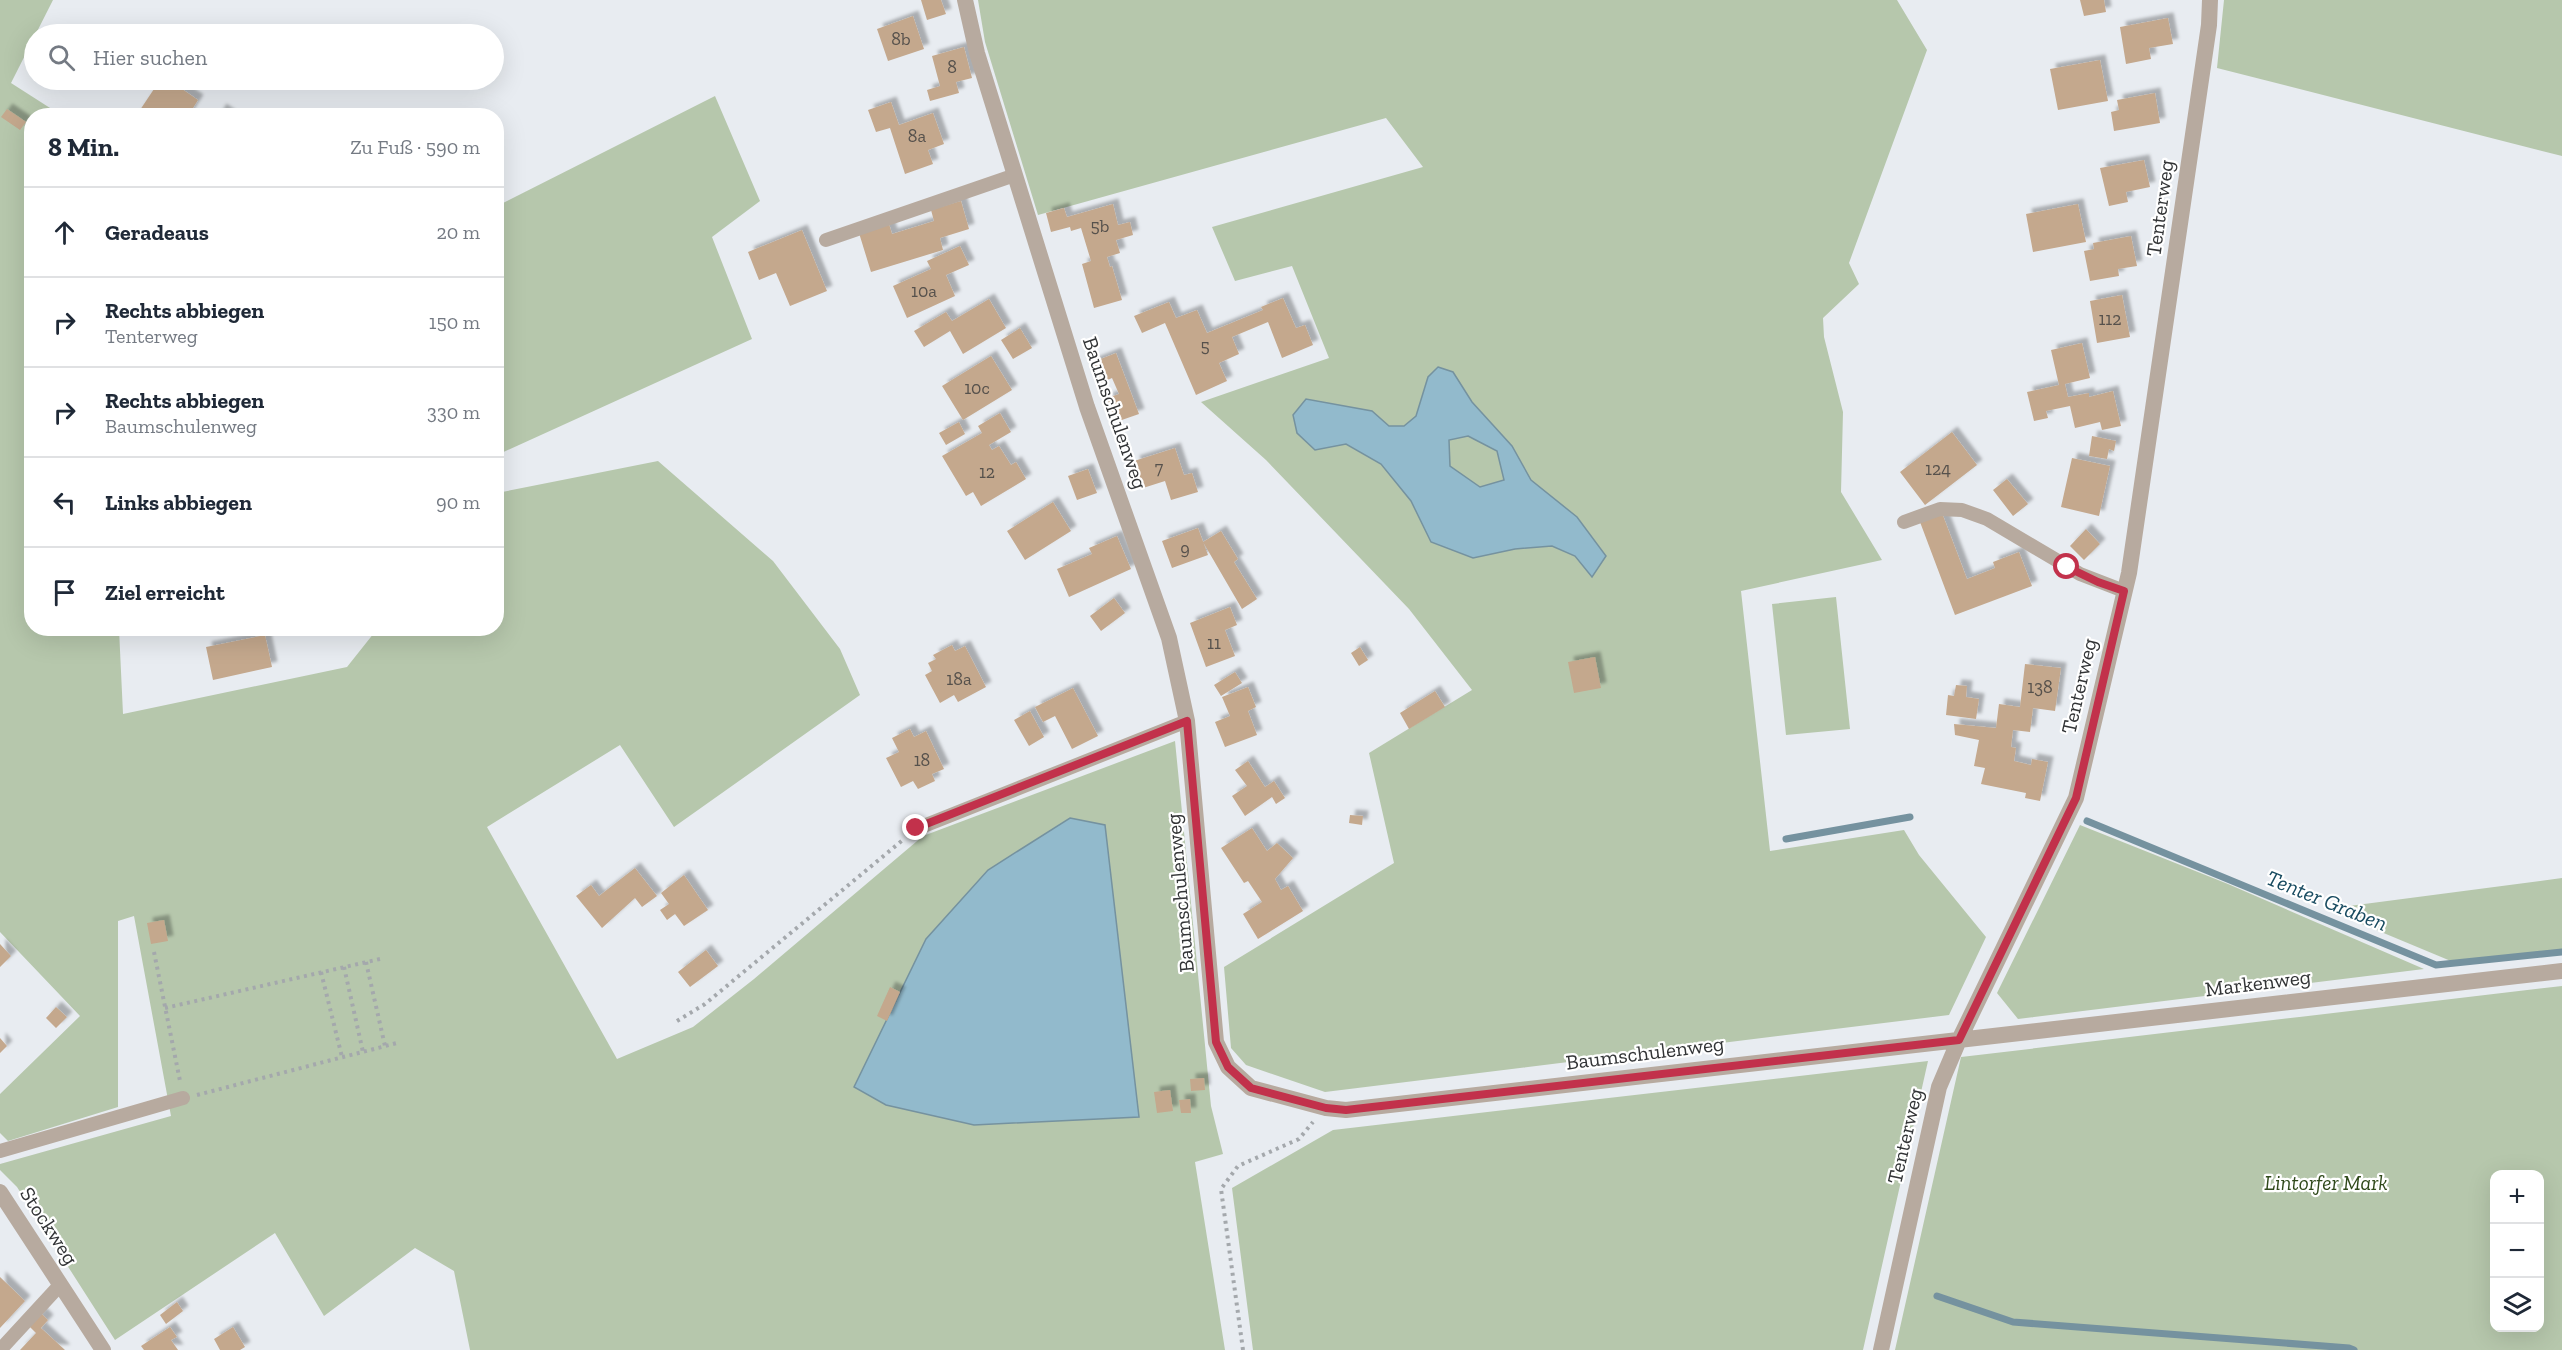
<!DOCTYPE html>
<html lang="de">
<head>
<meta charset="utf-8">
<style>
	:root { --surface:#fff; --page:#f2f2f3; --text:#1f2937; --muted:#747a83; --line:#e0e1e3 }
	body { margin:0; font-family:"Zilla Slab",serif; background:var(--page); color:var(--text) }
	.controls { position:absolute; right:18px; bottom:18px; display:grid; overflow:hidden; border-radius:12px; box-shadow:0 6px 24px #0002 }
	.controls button { width:54px; height:54px; display:grid; place-items:center; padding:0; border:0; border-bottom:2px solid var(--line); background:var(--surface); color:var(--text); font:30px sans-serif }
	.stop { position:absolute; width:18px; height:18px; margin:-14px; border:4px solid #c2314b; border-radius:50%; background:#fff }
	.stop.end { background:#c2314b; border-color:#fff; box-shadow:0 2px 6px #0008 }
	.list { margin:0; padding:0; list-style:none }
	h2 { display:flex; justify-content:space-between; align-items:center; height:78px; margin:0; padding:0 24px; font-size:26px }
	h2 small { font-size:20px; font-weight:400; color:var(--muted) }
	.list li { display:grid; grid-template-columns:39px 1fr auto; gap:18px; align-items:center; box-sizing:border-box; height:90px; padding:0 24px; border-top:2px solid var(--line) }
	.list b { display:block; font-size:22px; white-space:nowrap }
	.list p { margin:0; font-size:20px; white-space:nowrap; color:var(--muted) }
	.list em { font-size:20px; font-style:normal; color:var(--muted) }
	.icon { flex:none; width:33px; height:33px; fill:none; stroke:currentColor; stroke-width:2; stroke-linecap:round; stroke-linejoin:round }
	.map { position:relative; flex:none; width:2562px; height:1350px; overflow:hidden }
	.search { position:absolute; background:var(--surface); box-shadow:0 6px 24px #0002; left:24px; top:24px; width:480px; height:66px; display:flex; align-items:center; gap:15px; box-sizing:border-box; padding:0 21px; border-radius:33px; color:var(--muted); font-size:22px }
	.panel { position:absolute; background:var(--surface); box-shadow:0 6px 24px #0002; left:24px; top:108px; width:480px; height:528px; border-radius:24px }
	.map>svg:first-child { display:block }
	.green { fill:#b6c7ac; fill-rule:evenodd }
	.water { fill:#92bacc; stroke:#75929f; stroke-width:1.5; fill-rule:evenodd }
	.lines { fill:none; stroke-linecap:round; stroke-linejoin:round }
	.stream { stroke:#75929f; stroke-width:7 }
	.building { fill:#c4a88d; filter:url(#shadow) }
	.path { stroke:#a4a8ac; stroke-width:4; stroke-dasharray:3 4.5; stroke-linecap:butt }
	.service { stroke:#b7aa9f; stroke-width:14 }
	.minor { stroke:#b7aa9f; stroke-width:16 }
	.route { stroke:#c2314b; stroke-width:8 }
	.labels { text-anchor:middle; stroke-width:4.5; stroke-linejoin:round; paint-order:stroke }
	.number-label { font-size:18px; fill:#56514c }
	.street-label { font-size:21px; fill:#323436; stroke:#fff }
	.park-label { font-size:21px; font-style:italic; fill:#2f491a; stroke:#fff }
	.water-label { font-size:22px; font-style:italic; fill:#184b60; stroke:#fff }
</style>
</head>
<body>
<div class="map">
<svg width="2562" height="1350" viewBox="0 0 2562 1350">
	<defs>
		<filter id="shadow"><feDropShadow dx="5.5" dy="-5.5" stdDeviation="1.5" flood-color="#0004"/></filter>
	</defs>
	<rect width="100%" height="100%" fill="#e8ecf1"/>
	<path class="green" d="M0,0h53l-42,83 50,32 -29,1v512l87,1 4,85 224,-47 27,-34 -1,-4 123,-1 1,-135 161,-32 115,100 67,88 20,46 -186,132 -54,-82 -133,82 130,232 76,-32 61,-48 169,-143 252,-95 36,365 12,48 -28,8 30,188h-755l-16,-79 -39,-23 -91,68 -49,-83 -160,107 -98,-153 -17,-17v-6l171,-48 -37,-200 -16,5v186l-110,34 -8,-8v-39l80,-78 -80,-84z
		M978,0h919l30,50 -78,213 10,21 -36,34 1,19 19,75 -2,80 41,68 -141,31 29,260 134,-21 15,25 67,82 -37,78 -624,77 -79,-27 -15,-17 -7,-81 170,-104 -25,-110 103,-63 -63,-81 -143,-149 -65,-58 128,-44 -37,-92 -57,15 -23,-54 211,-60 -37,-49 -348,97 -53,-173z
		M2224,0h338v156l-345,-88z
		M715,96l45,105 -48,36 40,102 -255,116v-249z
		M1836,597l14,132 -64,6 -14,-131z
		M2080,825l148,59 196,85 -406,50 -21,-26z
		M2562,878v74l-104,12 -132,-55z
		M2562,986v364h-667l66,-293zM2494,1174h46v154h-46z
		M1928,1061l-65,289h-610l-21,-162 101,-58z"/>
	<path class="water" d="M1438,367l15,5 19,30 40,44 19,34 46,37 29,39 -14,21 -17,-21 -23,-10 -37,3 -42,9 -42,-16 -20,-41 -30,-37 -35,-20 -31,6 -18,-17 -4,-18 13,-16 66,12 17,15h15l12,-10 12,-39zM1468,436l29,15 7,29 -24,7 -30,-21 -1,-26z
		M1070,818l35,7 34,292 -165,8 -88,-20 -32,-18 72,-148 62,-69z"/>
	<g class="lines">
		<path class="stream" d="M2087,821l349,144 126,-13
			M1786,839l124,-22
			M1937,1296l76,26 336,26 5,2"/>
	</g>
	<path class="building" d="M921,0h20l5,14 -19,6z
		M2080,0h24l2,12 -22,4z
		M913,16l11,33 -36,12 -11,-32z
		M2168,18l5,26 -24,4 2,11 -25,5 -6,-37z
		M964,47l8,31 -16,4 3,11 -29,8 -3,-11 13,-4 -8,-30z
		M2100,60l8,41 -50,9 -8,-41z
		M160,80h9l29,20 -10,16h-52z
		M2155,93l5,30 -46,8 -3,-19 8,-2 -2,-10z
		M891,102l8,23 34,-12 11,31 -16,6 5,14 -28,10 -15,-46 -14,4 -8,-22z
		M7,109l19,13 -6,8 -19,-13z
		M221,109l10,7h-14z
		M2144,160l6,27 -24,5 2,10 -19,4 -9,-38z
		M961,201l8,28 -29,9 3,12 -72,22 -12,-39 30,-9 3,10 42,-13 -3,-11z
		M1113,204l5,21 12,-3 3,13 -17,5 4,13 -13,4 3,10 2,-1 10,34 -28,8 -12,-44 9,-3 -10,-33 -10,3 -1,-4 -19,5 -5,-19 18,-5 3,9z
		M2078,204l8,38 -53,10 -7,-38z
		M802,230l25,61 -37,15 -14,-33 -17,7 -11,-28z
		M2131,236l6,30 -19,3 1,7 -29,5 -6,-30 10,-2 -1,-6z
		M960,246l9,19 -23,10 9,21 -48,22 -14,-32 38,-17 -4,-8z
		M2122,295l8,42 -33,6 -7,-42z
		M1283,298l13,30 9,-3 8,20 -31,13 -14,-36 -36,15 7,17 -20,9 8,18 -31,14 -31,-72 -23,10 -8,-17 35,-14 7,16 21,-8 10,23 56,-23 -2,-3z
		M989,299l17,29 -43,26 -13,-23 -26,16 -10,-16 32,-19 6,9z
		M1020,328l12,20 -19,11 -12,-19z
		M2082,343l8,35 -25,6 3,13 21,-4v4l24,-6 8,35 -19,4 -2,-8 -25,6 -5,-22 -24,5 2,7 -14,3 -7,-29 32,-7 -8,-35z
		M1116,353l23,61 -23,8 -9,-24 12,-4 -7,-16 -11,5 -8,-21z
		M991,356l21,34 -49,30 -21,-34z
		M1000,413l11,19 -22,13 3,5 7,-4 12,19 5,-3 10,17 -45,27 -8,-14 -7,4 -24,-40 40,-23 -4,-7z
		M959,422l6,12 -19,11 -7,-12z
		M1952,432l25,33 -52,40 -25,-33z
		M2092,436l24,5 -2,10 -5,-2 -2,10 -18,-3z
		M1175,448l9,27 8,-2 6,19 -27,8 -6,-19 -22,7 -9,-27z
		M2072,458l38,8 -11,50 -38,-9z
		M1088,469l9,24 -20,7 -9,-24z
		M2007,479l21,25 -15,12 -20,-26z
		M1053,502l18,29 -46,29 -18,-29z
		M1942,513l25,66 28,-11 -2,-6 26,-10 13,34 -77,29 -35,-93z
		M1198,528l10,27 -36,13 -10,-27z
		M2086,529l14,15 -16,16 -14,-14z
		M1221,531l17,28 -4,3 23,37 -15,10 -39,-67z
		M1117,536l14,33 -62,28 -12,-28 35,-15 -3,-6z
		M1114,598l11,15 -24,18 -11,-15z
		M1230,607l7,18 -12,5 10,26 -29,11 -16,-44z
		M265,635l7,32 -59,13 -7,-33z
		M952,645l3,6 10,-5 21,41 -28,15 -4,-7 -14,8 -15,-28 7,-4 -4,-8 8,-4 -3,-4z
		M1360,647l8,13 -9,6 -8,-13z
		M1595,657l6,31 -27,5 -6,-31z
		M2025,664l36,4 -6,43 -22,-3 -3,24 -17,-2 -2,17 5,1 -2,13 17,4 1,-6 16,3 -8,39 -15,-3 1,-5 -45,-9 4,-16 -11,-2 5,-26 -24,-5 -1,-11 42,4 3,-24 21,3z
		M1235,672l7,11 -21,13 -7,-11z
		M1956,685l11,1 -1,11 13,2 -3,20 -30,-4 2,-20 6,1z
		M1248,687l8,20 -8,4 9,24 -32,12 -10,-25 15,-6 -8,-19z
		M1073,688l25,48 -26,13 -17,-33 -12,6 -8,-15z
		M1435,691l10,16 -36,22 -9,-16z
		M1030,711l14,26 -15,9 -15,-26z
		M910,729l4,8 12,-6 18,38 -12,5 3,7 -17,8 -5,-8 -12,6 -15,-29 13,-6 -7,-14z
		M1248,761l17,26 9,-6 11,17 -9,6 -4,-7 -27,19 -13,-20 15,-10 -12,-16z
		M1350,815l13,1 -1,9 -13,-2z
		M1252,828l15,23 10,-8 16,15 -18,21 6,11 7,-4 15,25 -45,28 -15,-25 19,-12 -14,-21 -4,2 -23,-35z
		M635,868l22,28 -15,11 -7,-9 -33,30 -26,-32 15,-11 8,11z
		M684,875l24,35 -24,16 -9,-12 -8,6 -7,-10 9,-6 -8,-11z
		M164,920l4,21 -17,3 -4,-21z
		M0,944l11,12 -11,11z
		M706,950l12,16 -28,21 -12,-15z
		M890,987l10,5 -13,29 -10,-5z
		M56,1007l11,10 -11,11 -10,-10z
		M0,1038l7,8 -7,7z
		M1204,1078l1,12 -14,1 -1,-12z
		M1170,1090l3,21 -16,2 -3,-21z
		M1190,1099l1,14h-10l-2,-13z
		M0,1277l25,24 -25,27z
		M177,1302l6,9 -17,13 -6,-9z
		M41,1313l7,7 -7,8 24,22h-45l16,-17 -7,-7z
		M170,1327l7,10 -6,3 7,10h-34l-3,-4z
		M233,1327l12,20 -5,3h-20l-6,-11z"/>
	<g class="lines">
		<path class="path" d="M154,952l26,129
			M366,962l19,84
			M344,967l19,85
			M321,972l21,85
			M165,1008l215,-49
			M677,1021l28,-17 199,-165
			M197,1095l200,-52
			M1243,1350l-22,-161 17,-23 61,-27 14,-17"/>
		<path class="service" d="M826,240l189,-65
			M1904,522l36,-13 22,1 25,9 93,55 44,17
			M916,829l271,-108
			M0,1151l183,-53
			M0,1350l60,-65"/>
		<path class="minor" d="M965,0l12,53 110,354 82,231 18,83 29,321 12,25 23,21 75,20 20,2 1216,-139
			M0,1192l103,158
			M1881,1350l58,-263 20,-47 117,-242 53,-225 80,-548 1,-25"/>
	</g>
	<g class="lines">
		<path class="route" d="M916,828l271,-107 29,321 12,25 23,21 75,20 20,2 613,-70 117,-242 48,-207 -26,-9 -31,-15"/>
	</g>
	<g class="labels">
		<g class="number-label">
			<text x="901" y="45">8b</text>
			<text x="952" y="73">8</text>
			<text x="917" y="142">8a</text>
			<text x="1100" y="232">5b</text>
			<text x="924" y="297">10a</text>
			<text x="2110" y="325">112</text>
			<text x="1205" y="352">5</text>
			<text x="977" y="394">10c</text>
			<text x="1159" y="474">7</text>
			<text x="1938" y="475">124</text>
			<text x="987" y="478">12</text>
			<text x="1185" y="555">9</text>
			<text x="1214" y="649">11</text>
			<text x="959" y="685">18a</text>
			<text x="2040" y="693">138</text>
			<text x="922" y="766">18</text>
		</g>
		<g class="street-label">
			<text transform="translate(2160 208) rotate(-82)" y="7">Tenterweg</text>
			<text transform="translate(1115 413) rotate(71)" y="7">Baumschulenweg</text>
			<text transform="translate(2079 686) rotate(-77)" y="7">Tenterweg</text>
			<text transform="translate(1180 893) rotate(-95)" y="7">Baumschulenweg</text>
			<text transform="translate(2258 983) rotate(-7)" y="7">Markenweg</text>
			<text transform="translate(1645 1053) rotate(-7)" y="7">Baumschulenweg</text>
			<text transform="translate(1905 1136) rotate(-77)" y="7">Tenterweg</text>
			<text transform="translate(49 1226) rotate(57)" y="7">Stockweg</text>
		</g>
		<g class="park-label">
			<text x="2326" y="1190">Lintorfer Mark</text>
		</g>
		<g class="water-label">
			<text transform="translate(2327 900) rotate(22)" y="8">Tenter Graben</text>
		</g>
	</g>
</svg>
<div class="controls">
<button>+</button>
<button>−</button>
<button><svg class="icon" aria-label="layers" viewBox="0 0 24 24"><path d="M12 4l9 5-9 5-9-5zM3 14l9 5 9-5"/></svg></button>
</div>
<div class="stop" style="left:2067px;top:567px"></div>
<div class="stop end" style="left:916px;top:828px"></div>
<div class="search"><svg class="icon" aria-label="search" viewBox="0 0 24 24"><circle cx="10" cy="10" r="6"/><path d="M15 15l6 6"/></svg>Hier suchen</div>
<section class="panel">
<h2>8 Min.<small>Zu Fuß · 590 m</small></h2>
<ul class="list">
<li><svg class="icon" aria-label="ahead" viewBox="0 0 24 24"><path d="M12 20V5M6 11l6-6 6 6"/></svg><div><b>Geradeaus</b></div><em>20 m</em></li>
<li><svg class="icon" aria-label="right" viewBox="0 0 24 24"><path d="M7 20v-9h11M14 6l5 5-5 5"/></svg><div><b>Rechts abbiegen</b><p>Tenterweg</p></div><em>150 m</em></li>
<li><svg class="icon" aria-label="right" viewBox="0 0 24 24"><path d="M7 20v-9h11M14 6l5 5-5 5"/></svg><div><b>Rechts abbiegen</b><p>Baumschulenweg</p></div><em>330 m</em></li>
<li><svg class="icon" aria-label="left" viewBox="0 0 24 24"><path d="M17 20v-9H6M10 6l-5 5 5 5"/></svg><div><b>Links abbiegen</b></div><em>90 m</em></li>
<li><svg class="icon" aria-label="arrive" viewBox="0 0 24 24"><path d="M6 21V4h12l-3 4 3 4H6"/></svg><div><b>Ziel erreicht</b></div></li>
</ul>
</section>
</div>
</body>
</html>
